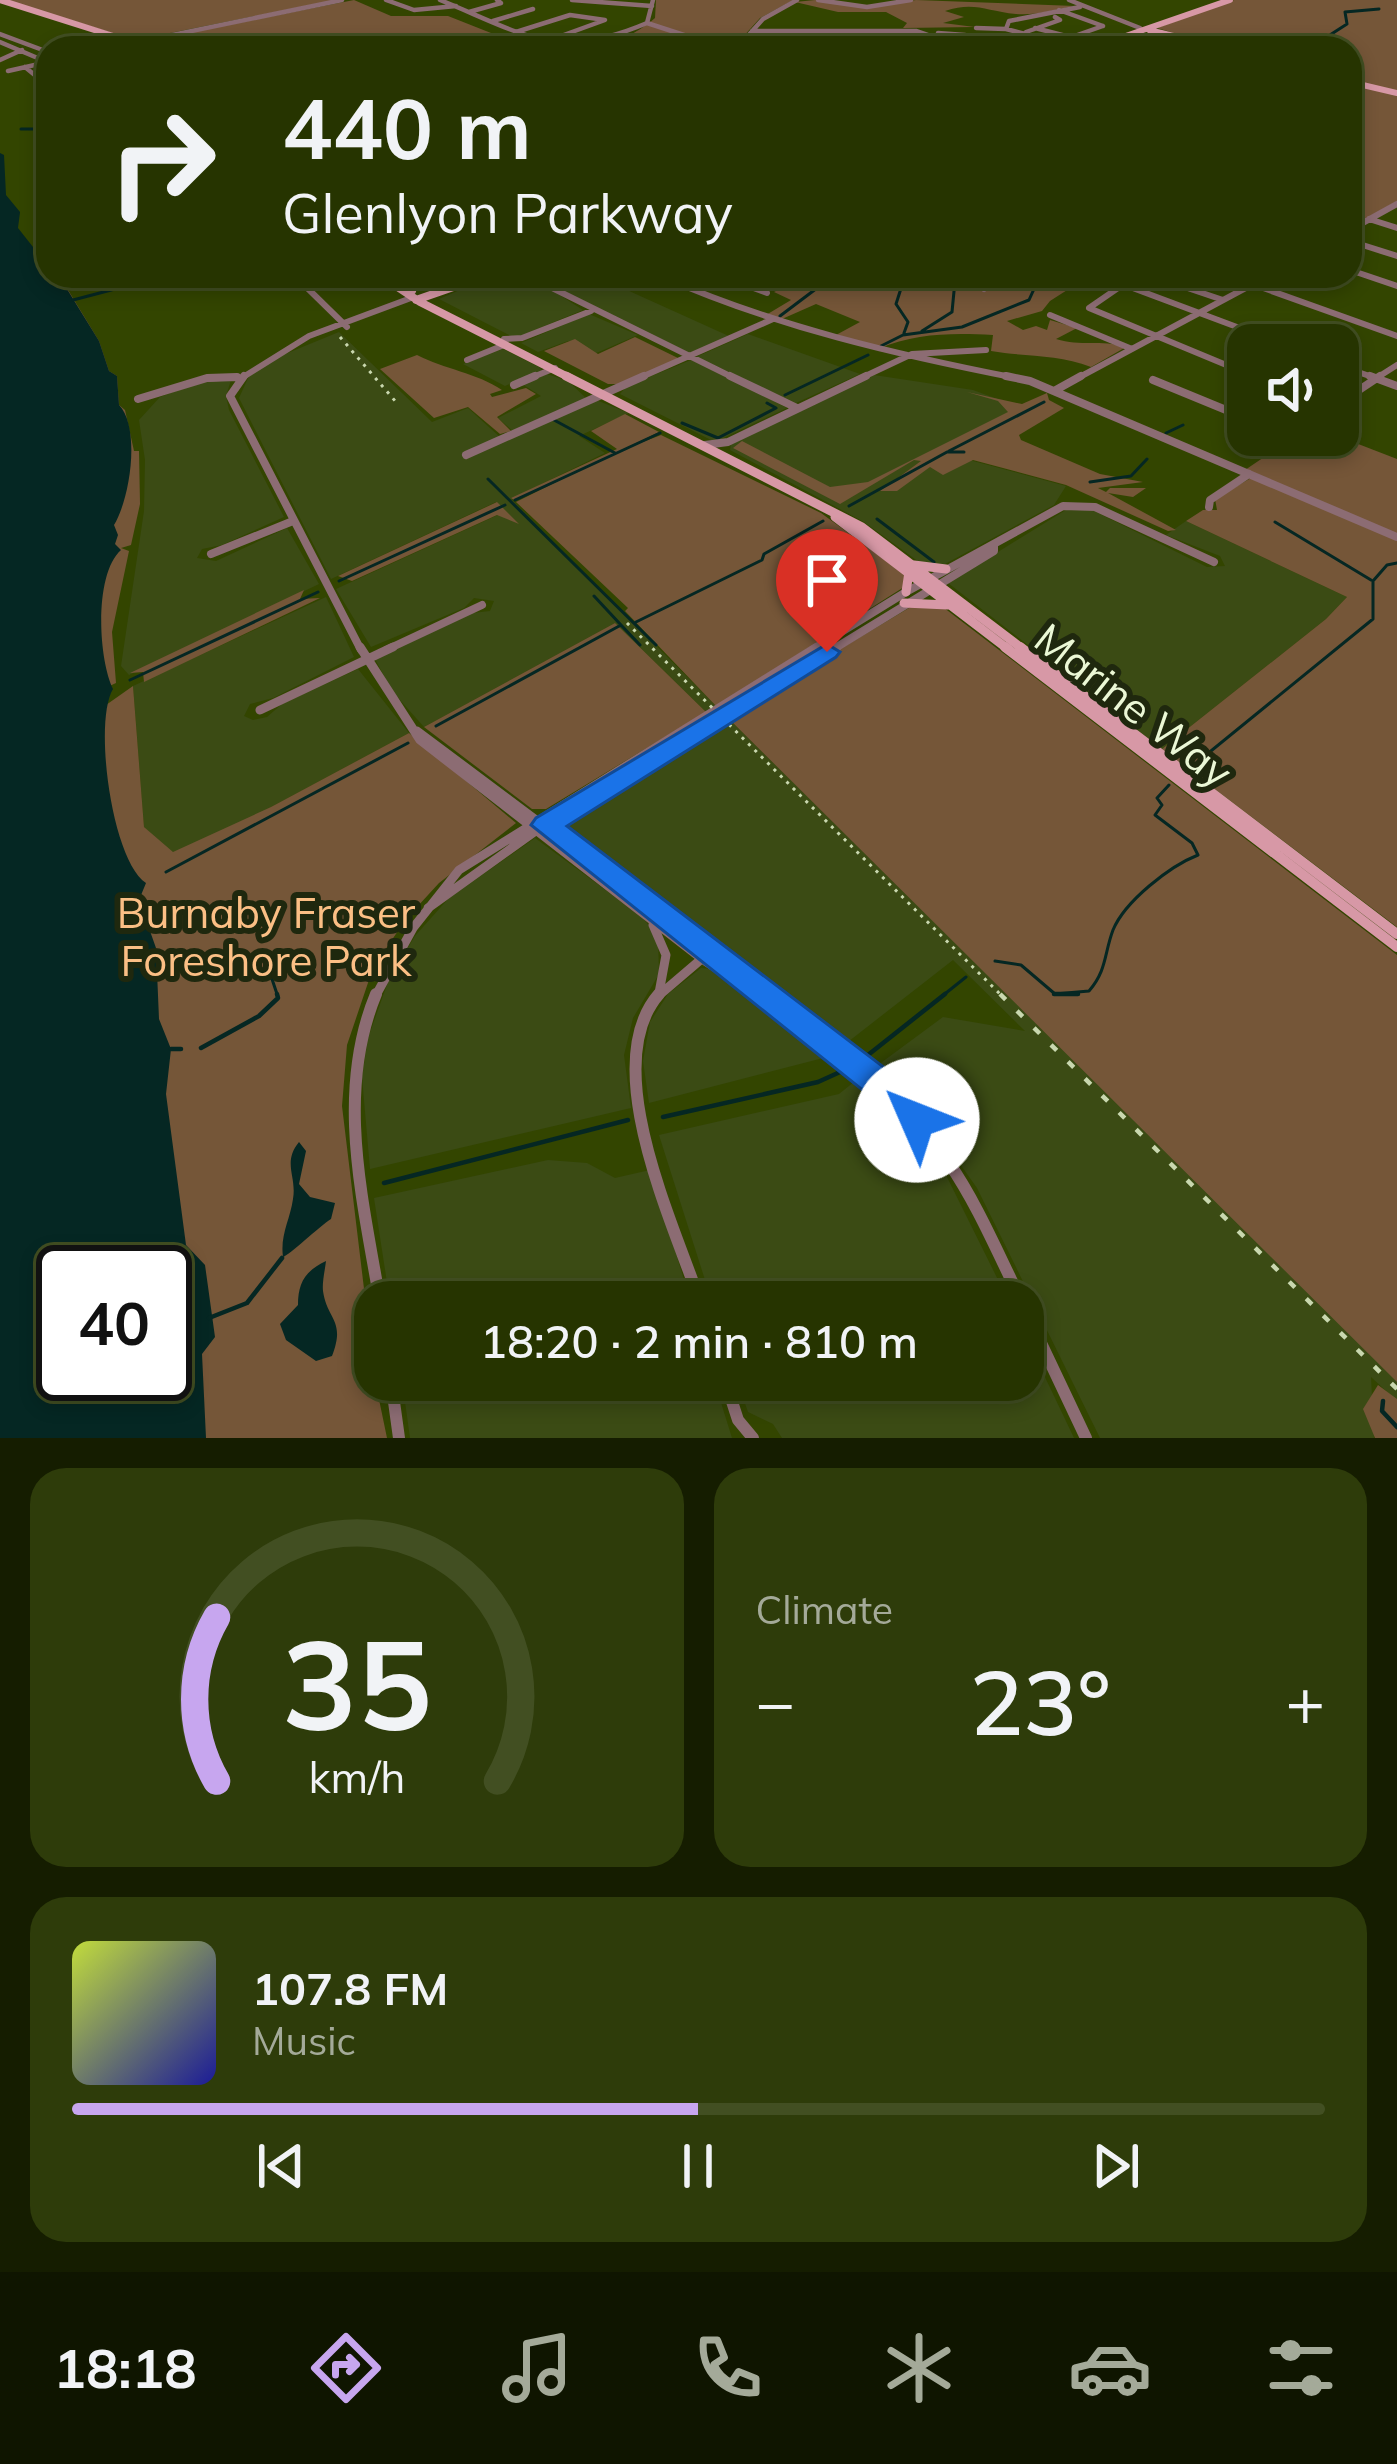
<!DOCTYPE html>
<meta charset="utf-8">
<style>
:root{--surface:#263400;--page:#2e3c0a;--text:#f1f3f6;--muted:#a4aa99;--line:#424f22;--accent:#c7a6ef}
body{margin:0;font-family:Mulish,sans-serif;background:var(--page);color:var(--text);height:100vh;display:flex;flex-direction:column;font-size:45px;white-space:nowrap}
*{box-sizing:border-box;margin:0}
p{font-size:39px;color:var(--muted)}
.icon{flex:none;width:66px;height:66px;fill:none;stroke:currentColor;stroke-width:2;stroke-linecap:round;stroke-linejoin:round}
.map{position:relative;height:1438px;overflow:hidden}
.side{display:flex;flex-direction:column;gap:30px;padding:30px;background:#151d00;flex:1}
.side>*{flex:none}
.hud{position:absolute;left:36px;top:36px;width:1326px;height:252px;border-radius:36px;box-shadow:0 6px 18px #0003,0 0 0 3px var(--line);background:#263400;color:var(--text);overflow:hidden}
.fabs{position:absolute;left:1227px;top:324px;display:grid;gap:24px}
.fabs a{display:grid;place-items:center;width:132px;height:132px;border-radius:24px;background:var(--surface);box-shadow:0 6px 18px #0003,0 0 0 3px var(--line);font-size:60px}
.speed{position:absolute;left:36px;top:1245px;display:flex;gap:24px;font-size:60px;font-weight:700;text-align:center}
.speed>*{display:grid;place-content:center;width:156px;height:156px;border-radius:50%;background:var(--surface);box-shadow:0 6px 18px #0003,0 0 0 3px var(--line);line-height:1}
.speed .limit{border:6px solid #111;border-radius:18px;background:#fff;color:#111}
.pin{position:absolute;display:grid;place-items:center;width:102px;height:102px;color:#fff;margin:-123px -51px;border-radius:50% 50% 50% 0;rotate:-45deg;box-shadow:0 0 12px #0007}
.pin .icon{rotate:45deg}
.me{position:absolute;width:132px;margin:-66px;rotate:314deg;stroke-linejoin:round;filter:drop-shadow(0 0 9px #0008)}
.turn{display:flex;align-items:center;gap:42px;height:252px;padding:0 48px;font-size:54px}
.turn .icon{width:156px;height:156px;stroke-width:2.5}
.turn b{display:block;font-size:84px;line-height:102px}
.big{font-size:90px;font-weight:600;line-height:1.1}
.side .widget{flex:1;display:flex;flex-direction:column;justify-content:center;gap:18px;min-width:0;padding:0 42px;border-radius:36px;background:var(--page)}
.side .dial{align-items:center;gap:0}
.dial svg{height:312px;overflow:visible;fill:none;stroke:var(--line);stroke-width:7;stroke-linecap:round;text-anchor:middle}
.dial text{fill:var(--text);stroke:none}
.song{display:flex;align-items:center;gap:36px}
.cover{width:144px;height:144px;border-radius:18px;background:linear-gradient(135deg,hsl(70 70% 55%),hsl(240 70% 35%))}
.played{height:12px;border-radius:6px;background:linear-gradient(90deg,var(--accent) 50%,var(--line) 50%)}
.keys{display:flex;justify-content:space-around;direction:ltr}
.heat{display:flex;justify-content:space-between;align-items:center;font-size:66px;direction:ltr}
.side .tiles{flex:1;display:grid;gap:30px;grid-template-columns:1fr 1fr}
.widget:last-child{grid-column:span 2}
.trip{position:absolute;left:354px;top:1281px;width:690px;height:120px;border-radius:36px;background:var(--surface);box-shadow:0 6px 18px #0003,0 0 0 3px var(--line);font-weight:600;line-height:120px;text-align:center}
.tabs{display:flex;height:192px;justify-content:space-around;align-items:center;background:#0f1500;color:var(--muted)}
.tabs .icon{width:84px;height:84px}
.tabs .selected{color:var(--accent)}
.tabs b{font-size:54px;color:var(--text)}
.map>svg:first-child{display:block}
.built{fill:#3b4b14}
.green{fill:#755638}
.water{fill:#052723;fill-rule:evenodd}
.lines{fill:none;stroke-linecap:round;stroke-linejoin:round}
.stream-far1{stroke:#052723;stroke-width:3}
.stream{stroke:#052723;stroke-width:4.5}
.minor-far4{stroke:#8c6c73;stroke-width:4.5}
.minor-far3{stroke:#8c6c73;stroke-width:6}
.minor-far2{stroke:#8c6c73;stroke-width:8}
.minor-far1{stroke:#8c6c73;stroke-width:9}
.minor{stroke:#8c6c73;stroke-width:12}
.major-far3{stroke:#d798a6;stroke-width:6}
.major-far2{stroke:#d798a6;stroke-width:8}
.major-far1{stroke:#d798a6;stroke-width:9}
.major{stroke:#d798a6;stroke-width:10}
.rail-far1{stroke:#c9d7af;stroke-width:3;stroke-dasharray:3 6;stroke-linecap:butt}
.rail{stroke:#c9d7af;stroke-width:4.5;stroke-dasharray:8 16;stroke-linecap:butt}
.route{fill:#1a73e8;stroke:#114b97;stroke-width:3}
.labels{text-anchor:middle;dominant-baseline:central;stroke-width:12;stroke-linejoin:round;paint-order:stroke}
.street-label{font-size:42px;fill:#ebf8d6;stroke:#1f280e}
.park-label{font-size:42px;fill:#fbbf85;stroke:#1f280e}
</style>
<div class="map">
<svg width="1397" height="1438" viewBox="0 0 1397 1438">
<rect width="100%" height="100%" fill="#334500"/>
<path class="built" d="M492,276H530L583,310L515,338L439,299Z
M547,276H596L731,337L686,354L541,281Z
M589,314L638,335L594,354L568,341L538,352L521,343Z
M339,332L432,422L468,408L501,438L596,400L629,413L579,436L605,453L511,499L716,706L706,712L615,623L424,727L392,691L375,659L472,613L490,611L494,601L474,598L464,608L371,647L336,589L500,514L515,521L496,502L331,579L239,398L249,376L278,357Z
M748,334L860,374L796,403L696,357Z
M503,349L539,367L542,370L505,386L463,364Z
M691,360L699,363L787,408L715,442L620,394L627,386Z
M547,374L568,381L587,399L514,432L498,418L541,396L522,384Z
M874,375L973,390L1025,409L951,450L973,461L1066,486L1054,505L945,564L919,562L864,522L730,450L731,444Z
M231,380L226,396L229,410L284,517L222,545L202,549L197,558L216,561L287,528L319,584L129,675L121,666L144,511L145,460L139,420L160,397L201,382Z
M1069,508L1094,511L1207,567L1225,566L1220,556L1166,535L1186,521L1347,597L1326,619L1162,749L948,583Z
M326,597L354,657L273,698L250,704L244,716L253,720L267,717L282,704L358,669L409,733L180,856L165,848L144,827L133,686Z
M727,717L1397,1380V1401L1371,1377L1374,1438H1100L977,1188L926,1116L874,1068L943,1017L1025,1031L953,960L844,1045L556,825Z
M535,838L641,916L658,936L659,974L633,1018L624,1055L631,1108L370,1169L362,1077L368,1038L389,979L415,936L448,899Z
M701,968L711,969L831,1056L649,1103L643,1061L650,1022L668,994Z
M859,1078L909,1124L944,1171L1009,1302H712L659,1135L839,1094Z
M548,1160L587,1163L615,1178L650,1170L691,1302H390L374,1198Z
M1023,1331L1074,1438H782L773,1424L748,1412L737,1380H1023Z
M402,1380H714L732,1438H410Z"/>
<path class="green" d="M6,0H335L135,40Z
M354,0L391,16H448L529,48H158L142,42Z
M656,0H793L760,18L733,48L662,28L693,42L679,45L682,48H548C591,38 614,53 655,18Z
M815,0L864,8L916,0L1075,6C1057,9 1034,16 1016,14C986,11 974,1 945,11L964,17L943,23L975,27L903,28L907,23L886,12H838L795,2Z
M1234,0H1397V92L1350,80V48H1226L1157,28Z
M1350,83L1397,95V201L1350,228Z
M55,276L62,280L99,341L109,371L117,376L119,405L125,410L134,451H139L140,504L131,545L121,548L129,551L112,632L116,683L90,695Z
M804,276H990L977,287C997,299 1013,281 1038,276C1054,273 1074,276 1089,276L1050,301L1042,311L1007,321L1023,330L1036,326L1047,330L1050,320L1077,328L1056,339C1081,347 1100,339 1126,347L1091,367C1058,354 1025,357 991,351L993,335C951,333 917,333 878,349L836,335L860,322L816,304L782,319L766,315L791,300L774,292Z
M635,337L680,359L618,384H608L544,351L575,339L598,354Z
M417,355C444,369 477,373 502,390L490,394L492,397L526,388L536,394L497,417L511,431L500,434L468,407L434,418L380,369Z
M967,392L1022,404L1047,393L1049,400L1064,408L1019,435L1021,440L1100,474L1143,482L1098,488L1106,492L1110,488H1146L1133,497L1108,493L1176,530L1168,531L1066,485L973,460L943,475L930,467L897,491H880L921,461L914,460L840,504L733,448L742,441L830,487L868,482L1008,412L998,401Z
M625,414L659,432L622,450L661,435L821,513L904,574V587L716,706L625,611L628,608L516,502L596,462L514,500L511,498L617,449L591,431Z
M1290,435H1335L1397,459V534L1245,470L1288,441Z
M1251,478L1397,540V927L1162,749L1326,619L1347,597L1186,521L1203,510H1217L1215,499Z
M497,502L519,524L497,515L352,581L338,576Z
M304,590L300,599L320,598L144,682L143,672L130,673Z
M939,604L1397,955V1382L727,717L914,605Z
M615,623L706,712L546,809H532L424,727Z
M133,686L144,827L173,852L271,807L409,733L516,823L439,883L406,919L373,968L347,1045L342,1106L375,1380L387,1438H168L212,1323L210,1315L189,1324L119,879L81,721L111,691L106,705Z
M1378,1385L1397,1399V1438H1375L1363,1409Z"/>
<path class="water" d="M0,153L4,155L6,195L20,212L18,228L48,266V276L62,281L99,341L109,371L117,376L119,405C141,428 130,499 114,525L118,535L115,544L121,550C94,574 98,658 113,689C93,722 112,861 146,883L139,900L156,948L159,1019L171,1049L166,1094L186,1245L205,1265L215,1337L202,1354L206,1438H0ZM63,1272H165V1374H63Z
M299,1142L306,1151L299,1184L310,1197L335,1203L331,1219C320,1226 288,1256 283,1257C280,1235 290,1220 293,1199C297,1176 282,1163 299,1142Z
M326,1261C325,1270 322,1282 323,1291C327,1320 346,1320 332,1356L316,1361L286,1340L280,1324L298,1305C298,1283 305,1271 326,1261Z"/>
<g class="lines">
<path class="stream-far1" d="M1319,42L1347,24L1345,12L1379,9
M21,129H48
M35,245L44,243
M73,300L115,289
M780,316L833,276
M922,331L952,312L955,281L970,276
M904,333L908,322L896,304L905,276
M881,346L903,335L962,327L1029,300L1034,289L1061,276
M785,395L868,355
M554,420L615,453
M682,423L718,438L776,408L767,403
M1166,433L1183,425
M949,451L1044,402
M1277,453L1286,450L1299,456
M488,479L656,645
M1090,482L1131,476L1147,459
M515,500L660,433
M849,506L947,452H964
M877,519L934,562
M1275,522L1371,580
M339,581L505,505
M594,596L621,625
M636,622L762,560L764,554L823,521
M130,680L318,592
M436,726L621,625L640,645
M1195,764L1373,619V581L1387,565L1397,563
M166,872L408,743
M995,961L1021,965L1055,994L1089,991C1107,970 1104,954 1113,930C1125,901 1170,866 1198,855L1192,843L1155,815L1162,805L1157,798L1169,785
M272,979L278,997
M941,997L966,977"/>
<path class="stream" d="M1054,994H1078
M201,1048L259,1016L278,998L277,994
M171,1049H181
M868,1055L945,994
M663,1117L818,1082L840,1072
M384,1183L628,1120
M209,1318L247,1303L282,1258
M1383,1401L1382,1411L1397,1427"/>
<path class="minor-far4" d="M386,0L414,10L456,6
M440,0C524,34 556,62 647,23L653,0
M572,0L652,6
M818,0L867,7L911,0
M1069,0L1140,28
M1059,10L1103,26
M469,12L501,3L497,0
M493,21L533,9
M647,23L724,48
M976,28L1006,29L1078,48
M1035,28L1070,37
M1006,29L1009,21L1080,7
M752,31H916L965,48
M516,32L570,15L605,20L550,40
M1026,32L1060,20L1055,17
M938,33L965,35L988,48
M0,34L48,52
M1021,35L1012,38L1023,48
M1063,40L1103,26
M0,42L47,62
M697,42L681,46L699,43
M1107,45L1119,42L1142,48
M1022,47L1041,46
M109,48L342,0
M737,48L763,19L797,0
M0,60L22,50
M25,67L48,86
M8,71L48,62"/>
<path class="minor-far3" d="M1369,219L1397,228
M1350,230L1397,204
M1350,241L1397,256
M1350,270L1397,286
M295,276L347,327
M539,276L538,281L736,379
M661,276C776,327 898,355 1021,379
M1152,276L1223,300
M729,279L767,293
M1252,284L1397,336
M681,285L737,276
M984,289L993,276
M1050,315L1132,349
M504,339L522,338L591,311
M467,360L504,345
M1338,365L1378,379
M1248,374L1089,308L1118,288L1130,287L1285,345
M203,379L237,377
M240,379L309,336L411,298
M528,379L555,368
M637,379L773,319
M859,379L912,354L986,350
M1076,379L1268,276
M1375,379L1397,365"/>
<path class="minor-far2" d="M244,376L230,396L361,650
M730,376L797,408
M1006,376L1030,381L1397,537
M1370,376L1397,386
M1153,380L1248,419
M514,385L535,376
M1054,391L1081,376
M138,399L207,378L237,377
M1338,404L1380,376
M705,445L728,442L866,376
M466,455L644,376
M1209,507L1210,500L1249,474
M211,554L293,521
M386,650L482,605
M812,650L906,592L1063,506L1095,507L1214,562
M832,650L994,551V546"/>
<path class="minor-far1" d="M360,647L420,740L702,959L760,997
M260,710L393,647
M417,731L719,957L765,997
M428,908L534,832L837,647
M653,925L666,955L659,993
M375,997L413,928L459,870L817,647
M657,997L705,956"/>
<path class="minor" d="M376,994C335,1093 363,1200 380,1302
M659,994C597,1065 674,1224 700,1302
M756,994C827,1040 900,1092 949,1163C978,1205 999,1256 1022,1302
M761,994L772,1003
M1023,1305L1086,1438
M391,1380L399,1438
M725,1380L738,1420L753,1438"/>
<path class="major-far3" d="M0,0L151,48
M1149,30L1223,48
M1091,48L1230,0
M1350,82L1397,93"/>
<path class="major-far2" d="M381,276L420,302L572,379
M393,276L412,291
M416,300L485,276"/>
<path class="major-far1" d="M566,376L862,527L1024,650
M835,517L1009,650
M914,565L946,569
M906,592L909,572
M904,603L948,605"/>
<path class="major" d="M1005,647L1397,947
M1020,647L1397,934"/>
<path class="rail-far1" d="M340,337L396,402
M627,623L1003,997"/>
<path class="rail" d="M1000,994L1397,1389"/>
</g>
<path class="route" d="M827,644L840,652L836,657L567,826L894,1075L935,1120L929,1131C903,1140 887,1113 869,1095L531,825L536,818Z"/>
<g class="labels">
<g class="street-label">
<text transform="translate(1134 705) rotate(38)">Marine Way</text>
</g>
<g class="park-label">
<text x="266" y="912">Burnaby Fraser<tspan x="266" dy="48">Foreshore Park</tspan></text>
</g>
</g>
</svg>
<div class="fabs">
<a><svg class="icon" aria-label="sound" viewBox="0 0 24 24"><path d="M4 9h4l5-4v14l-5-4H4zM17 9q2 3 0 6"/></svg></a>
</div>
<div class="speed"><div class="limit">40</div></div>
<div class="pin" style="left:827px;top:652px;background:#d93025"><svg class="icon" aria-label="arrive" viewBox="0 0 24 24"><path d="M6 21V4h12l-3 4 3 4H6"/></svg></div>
<svg class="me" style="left:917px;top:1120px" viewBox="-20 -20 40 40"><circle r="19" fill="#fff"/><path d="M0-13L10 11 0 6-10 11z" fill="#1a73e8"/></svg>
<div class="trip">18:20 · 2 min · 810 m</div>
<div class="hud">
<div class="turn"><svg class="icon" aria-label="right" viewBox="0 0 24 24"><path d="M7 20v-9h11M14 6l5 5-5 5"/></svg><div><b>440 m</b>Glenlyon Parkway</div></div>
</div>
</div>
<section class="side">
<div class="tiles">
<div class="widget dial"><svg viewBox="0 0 100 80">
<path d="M14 69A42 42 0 1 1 86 69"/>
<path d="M14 69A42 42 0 0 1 14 27" stroke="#c7a6ef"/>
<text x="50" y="56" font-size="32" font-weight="700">35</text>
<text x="50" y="72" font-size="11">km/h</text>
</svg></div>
<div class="widget"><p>Climate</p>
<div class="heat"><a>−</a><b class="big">23°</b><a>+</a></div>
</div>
<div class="widget">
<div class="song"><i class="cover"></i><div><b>107.8 FM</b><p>Music</p></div></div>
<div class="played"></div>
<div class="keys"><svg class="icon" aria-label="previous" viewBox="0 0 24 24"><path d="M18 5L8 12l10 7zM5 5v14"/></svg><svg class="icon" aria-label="pause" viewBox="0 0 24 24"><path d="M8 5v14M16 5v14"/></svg><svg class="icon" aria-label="next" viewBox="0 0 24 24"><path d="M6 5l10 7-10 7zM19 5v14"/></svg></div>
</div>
</div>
</section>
<nav class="tabs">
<b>18:18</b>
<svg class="icon selected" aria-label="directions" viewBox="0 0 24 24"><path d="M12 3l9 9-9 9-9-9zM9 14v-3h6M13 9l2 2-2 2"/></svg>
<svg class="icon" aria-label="music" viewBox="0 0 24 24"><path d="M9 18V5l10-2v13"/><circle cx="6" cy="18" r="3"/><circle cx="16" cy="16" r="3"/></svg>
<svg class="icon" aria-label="phone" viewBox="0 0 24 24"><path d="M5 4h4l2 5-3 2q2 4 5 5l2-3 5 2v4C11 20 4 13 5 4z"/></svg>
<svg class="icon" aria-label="climate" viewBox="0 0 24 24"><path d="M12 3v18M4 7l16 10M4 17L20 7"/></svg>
<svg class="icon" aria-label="car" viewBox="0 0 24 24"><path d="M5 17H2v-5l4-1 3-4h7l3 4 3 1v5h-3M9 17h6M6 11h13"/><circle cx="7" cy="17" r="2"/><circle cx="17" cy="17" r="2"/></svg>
<svg class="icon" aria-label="filters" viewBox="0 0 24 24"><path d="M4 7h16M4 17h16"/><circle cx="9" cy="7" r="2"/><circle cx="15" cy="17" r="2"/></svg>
</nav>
